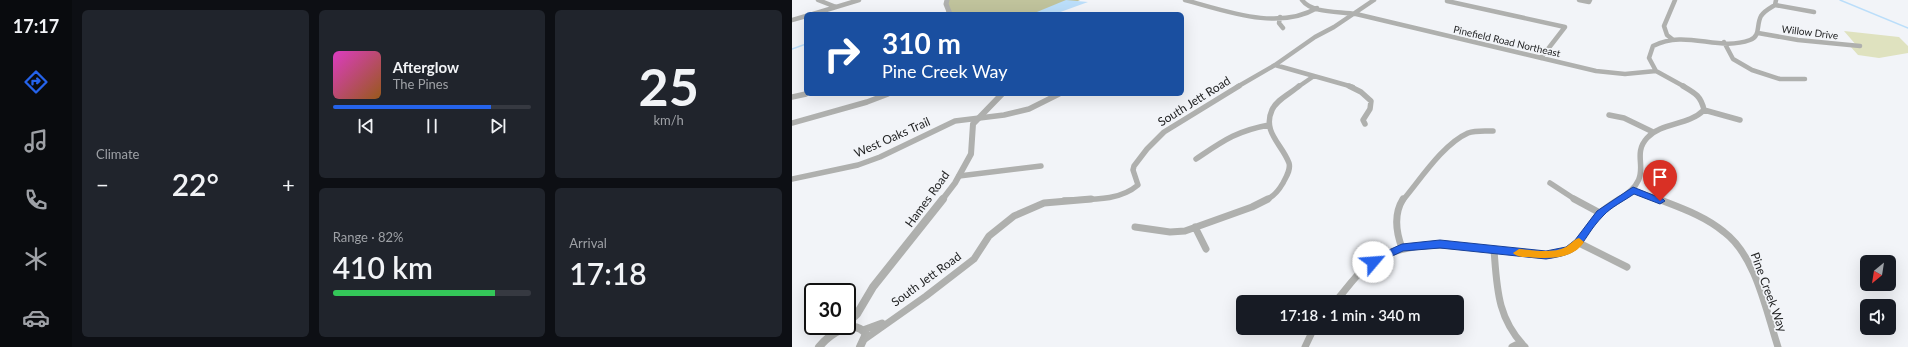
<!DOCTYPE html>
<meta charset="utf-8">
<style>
:root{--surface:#171b24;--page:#20242c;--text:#f1f3f6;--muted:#9ea1a6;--line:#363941;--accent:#2563eb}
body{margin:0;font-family:Lato,sans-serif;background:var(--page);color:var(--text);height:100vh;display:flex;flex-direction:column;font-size:15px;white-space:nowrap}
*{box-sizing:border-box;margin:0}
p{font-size:13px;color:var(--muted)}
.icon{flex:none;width:22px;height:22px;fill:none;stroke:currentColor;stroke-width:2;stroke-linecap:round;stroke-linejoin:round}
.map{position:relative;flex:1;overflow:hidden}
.side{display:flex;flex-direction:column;gap:10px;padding:10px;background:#0d0f14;width:720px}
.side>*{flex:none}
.banner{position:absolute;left:12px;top:12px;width:380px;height:84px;border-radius:6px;box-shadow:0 4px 16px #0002;background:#1a4fa0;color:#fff;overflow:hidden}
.needle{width:26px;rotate:210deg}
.tools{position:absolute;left:1068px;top:255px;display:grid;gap:8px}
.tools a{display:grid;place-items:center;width:36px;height:36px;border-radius:6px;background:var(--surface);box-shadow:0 4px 16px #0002;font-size:20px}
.speed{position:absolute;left:12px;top:283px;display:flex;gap:8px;font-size:20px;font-weight:700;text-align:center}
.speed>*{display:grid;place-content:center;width:52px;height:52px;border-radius:50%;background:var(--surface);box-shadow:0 4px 16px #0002;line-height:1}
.speed .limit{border:2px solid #111;border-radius:6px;background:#fff;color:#111}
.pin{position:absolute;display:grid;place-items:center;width:34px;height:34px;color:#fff;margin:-41px -17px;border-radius:50% 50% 50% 0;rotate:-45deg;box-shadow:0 0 4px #0007}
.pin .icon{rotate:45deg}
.me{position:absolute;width:44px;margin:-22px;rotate:63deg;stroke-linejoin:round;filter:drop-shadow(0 0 3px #0008)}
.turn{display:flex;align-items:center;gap:14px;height:84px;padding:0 12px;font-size:18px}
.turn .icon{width:52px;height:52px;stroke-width:2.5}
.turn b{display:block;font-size:28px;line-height:34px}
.big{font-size:30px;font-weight:600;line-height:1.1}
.side .widget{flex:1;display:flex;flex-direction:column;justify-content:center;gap:6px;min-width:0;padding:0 14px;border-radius:6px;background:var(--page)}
.side .dial{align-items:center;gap:0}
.dial b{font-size:52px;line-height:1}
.song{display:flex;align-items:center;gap:12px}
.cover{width:48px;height:48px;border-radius:6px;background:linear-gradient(135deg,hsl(310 70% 55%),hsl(30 70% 35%))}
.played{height:4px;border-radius:2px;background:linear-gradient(90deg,var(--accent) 80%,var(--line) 80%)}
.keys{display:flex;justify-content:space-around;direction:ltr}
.heat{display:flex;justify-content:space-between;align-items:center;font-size:22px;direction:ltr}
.charge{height:6px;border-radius:3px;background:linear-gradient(90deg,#34c759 82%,var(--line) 0)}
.side .tiles{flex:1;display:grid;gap:10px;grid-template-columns:repeat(3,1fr)}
.widget:first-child{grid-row:span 2}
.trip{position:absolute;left:444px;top:295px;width:228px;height:40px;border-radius:6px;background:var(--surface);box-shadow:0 4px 16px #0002;font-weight:600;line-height:40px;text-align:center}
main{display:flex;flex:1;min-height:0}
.dock{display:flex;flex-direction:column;width:72px;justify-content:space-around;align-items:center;background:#090b0e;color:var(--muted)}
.dock .icon{width:28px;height:28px}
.dock .on{color:var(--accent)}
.dock b{font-size:18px;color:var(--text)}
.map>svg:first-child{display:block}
.green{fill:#dfe2bf}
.forest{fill:#c0c39c}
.water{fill:#bbdefa}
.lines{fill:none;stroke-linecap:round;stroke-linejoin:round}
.stream{stroke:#bbdefa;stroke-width:1.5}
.minor-far2{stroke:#afb0ae;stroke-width:4.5}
.minor-far1{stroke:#afb0ae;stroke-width:5.5}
.minor{stroke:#afb0ae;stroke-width:7}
.tertiary-far2{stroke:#afb0ae;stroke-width:5}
.tertiary-far1{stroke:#afb0ae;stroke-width:6}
.tertiary{stroke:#afb0ae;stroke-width:8}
.route{fill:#2563eb;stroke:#184099}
.slow{fill:#f59e0b}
.labels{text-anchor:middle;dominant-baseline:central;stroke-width:3.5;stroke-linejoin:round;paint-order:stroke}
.far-street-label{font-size:10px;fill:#242526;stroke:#f2f4f8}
.street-label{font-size:12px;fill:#242526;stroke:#f2f4f8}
</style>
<main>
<nav class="dock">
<b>17:17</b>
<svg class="icon on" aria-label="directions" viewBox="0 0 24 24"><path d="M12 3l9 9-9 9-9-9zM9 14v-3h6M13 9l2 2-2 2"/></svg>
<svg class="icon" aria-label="music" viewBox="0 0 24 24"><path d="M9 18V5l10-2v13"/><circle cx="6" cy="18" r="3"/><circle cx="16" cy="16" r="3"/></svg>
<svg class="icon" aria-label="phone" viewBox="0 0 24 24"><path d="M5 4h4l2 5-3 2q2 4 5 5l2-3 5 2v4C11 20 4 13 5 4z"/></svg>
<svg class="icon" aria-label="climate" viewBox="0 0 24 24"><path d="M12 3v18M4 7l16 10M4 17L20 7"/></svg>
<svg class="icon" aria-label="car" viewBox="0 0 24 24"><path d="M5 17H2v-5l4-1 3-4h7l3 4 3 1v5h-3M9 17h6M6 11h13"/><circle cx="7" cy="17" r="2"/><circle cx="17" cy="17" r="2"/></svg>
</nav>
<section class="side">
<div class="tiles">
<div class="widget"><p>Climate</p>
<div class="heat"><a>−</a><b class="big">22°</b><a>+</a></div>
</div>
<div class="widget">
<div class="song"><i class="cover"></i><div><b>Afterglow</b><p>The Pines</p></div></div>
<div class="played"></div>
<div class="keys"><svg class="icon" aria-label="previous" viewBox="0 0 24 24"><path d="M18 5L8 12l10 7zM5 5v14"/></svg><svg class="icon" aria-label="pause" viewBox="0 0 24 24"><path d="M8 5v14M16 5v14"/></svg><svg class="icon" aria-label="next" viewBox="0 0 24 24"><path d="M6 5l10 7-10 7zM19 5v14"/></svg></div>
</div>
<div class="widget dial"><b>25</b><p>km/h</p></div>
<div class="widget"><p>Range · 82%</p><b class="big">410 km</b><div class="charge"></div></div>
<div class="widget"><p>Arrival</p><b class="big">17:18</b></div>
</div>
</section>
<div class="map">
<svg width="1116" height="347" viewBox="0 0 1116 347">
<rect width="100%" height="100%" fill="#f2f4f8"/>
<path class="green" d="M1052,31L1107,37L1116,46V53L1087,58L1066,55L1058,46H1065Z"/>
<path class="forest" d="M156,0H288L259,14H154Z"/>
<path class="water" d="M274,0L296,2L263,14H240Z"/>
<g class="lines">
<path class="stream" d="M1048,0L1116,28
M0,49L14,44"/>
<path class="minor-far2" d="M26,0L44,7
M393,0C434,11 486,31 525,8
M510,0C520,14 548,11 564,14L804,71L833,74L864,71
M787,0L797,2L798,0
M655,1L773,27L749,58
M983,5L1022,12
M21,14L67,0
M488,17L487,23L491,28
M0,20L14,16
M966,33L1006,40L1068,46
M880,39L875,35L872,26L883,0
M932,42L941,59L960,70L988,79H1013
M483,65L561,87
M445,87L483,65L523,37L542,27L582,0
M506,87L522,76
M893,87L864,71L857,58L861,46C894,29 926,52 958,40C969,36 964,25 969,16C972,11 978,8 983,5L984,0"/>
<path class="minor-far1" d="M557,86L569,92L579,101L578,109L571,120L573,124
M0,97L14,94
M912,110L948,120
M817,115L832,118L861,132
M0,123L75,102L96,94
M404,159C431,141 444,131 477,125
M167,176L249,166
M0,179L66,165L88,157L163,121L212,115L237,109L267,94
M758,183L784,200
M841,190L869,200
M272,200C298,199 326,202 346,185L341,170L342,166L355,149L372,132L447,86
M474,200C481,197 487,190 491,183C494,177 499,170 497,163C490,144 470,132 480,110C484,100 499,93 507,86
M611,200C628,180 651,144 676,133C684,130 693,131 701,131
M826,200C867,175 836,159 855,138C870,122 896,126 912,110C909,96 903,93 891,86"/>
<path class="minor" d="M782,199L808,213
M866,199C889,208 913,216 932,232C964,256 974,311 986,347
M343,227L378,232L393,231L460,207L476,199
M403,227L414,249
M787,243L835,267
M610,248C604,232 601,215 611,199
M702,250C705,288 705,318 733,347
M543,302C553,291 562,277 573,268C613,235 666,246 714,251C731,253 751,258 768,253C788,248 794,229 806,215C812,209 820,204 828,199
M71,330L90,323
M73,339L134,296L182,259L197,236L222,216L252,203L299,199
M513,347L522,328
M720,347L728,343"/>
<path class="tertiary-far2" d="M155,0L154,4L158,14"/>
<path class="tertiary-far1" d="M150,200L163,183L179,154L181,124L210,94"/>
<path class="tertiary" d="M55,323L65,314L81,287L151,199
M27,347C37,335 61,317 74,334L68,347"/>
</g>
<path class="route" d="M841,187L871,199L873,201L868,204L842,194C832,201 819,207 811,216C786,242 796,253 754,259L648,248L611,251L581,265L575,262L577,259L610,244L648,240L754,251L774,247L783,240L805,211Z"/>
<path class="slow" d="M787,238L792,242C781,260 754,259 736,257C730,257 725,257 721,253L727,249C741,250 760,254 774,247C779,244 781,240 787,238Z"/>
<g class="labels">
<g class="far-street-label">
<text transform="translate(1018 32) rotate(7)">Willow Drive</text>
<text transform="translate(715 41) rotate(13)">Pinefield Road Northeast</text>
</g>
<g class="street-label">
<text transform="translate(402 101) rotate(-32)">South Jett Road</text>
<text transform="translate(100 137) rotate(-24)">West Oaks Trail</text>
<text transform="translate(135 199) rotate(-54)">Hames Road</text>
<text transform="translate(134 279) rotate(-36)">South Jett Road</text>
<text transform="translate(977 292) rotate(70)">Pine Creek Way</text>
</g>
</g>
</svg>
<div class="tools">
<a><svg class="needle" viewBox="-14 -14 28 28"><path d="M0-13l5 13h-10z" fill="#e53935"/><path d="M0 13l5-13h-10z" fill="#9ea1a6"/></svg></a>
<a><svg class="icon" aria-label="sound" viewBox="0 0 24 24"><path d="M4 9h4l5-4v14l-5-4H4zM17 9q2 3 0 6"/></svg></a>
</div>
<div class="speed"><div class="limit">30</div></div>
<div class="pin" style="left:868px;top:201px;background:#d93025"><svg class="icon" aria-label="arrive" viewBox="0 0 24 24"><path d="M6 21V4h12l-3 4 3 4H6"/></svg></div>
<svg class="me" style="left:581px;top:262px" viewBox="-20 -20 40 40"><circle r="19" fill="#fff"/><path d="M0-13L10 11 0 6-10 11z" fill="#2563eb"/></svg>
<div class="trip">17:18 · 1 min · 340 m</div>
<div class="banner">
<div class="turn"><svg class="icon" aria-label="right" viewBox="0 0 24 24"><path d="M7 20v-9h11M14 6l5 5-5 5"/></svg><div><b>310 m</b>Pine Creek Way</div></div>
</div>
</div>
</main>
